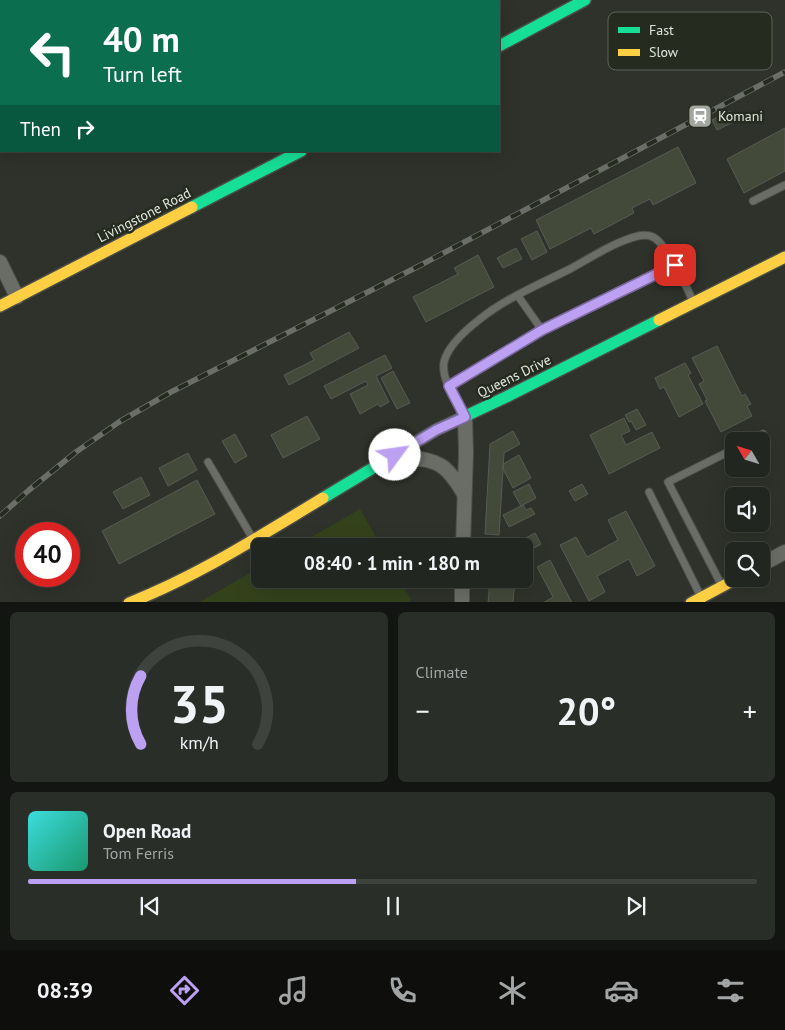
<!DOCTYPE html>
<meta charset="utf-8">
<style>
:root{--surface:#222620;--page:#2a2e29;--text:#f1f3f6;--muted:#a2a5a5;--line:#3f433e;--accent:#bca0f2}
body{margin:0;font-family:"PT Sans",sans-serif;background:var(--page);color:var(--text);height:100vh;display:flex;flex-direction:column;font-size:19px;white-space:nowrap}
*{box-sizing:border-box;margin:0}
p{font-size:16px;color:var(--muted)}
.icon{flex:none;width:28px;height:28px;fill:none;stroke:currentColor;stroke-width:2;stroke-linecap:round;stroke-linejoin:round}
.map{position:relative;height:602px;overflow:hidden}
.drawer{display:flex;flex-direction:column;gap:10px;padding:10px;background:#131512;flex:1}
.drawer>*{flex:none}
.hud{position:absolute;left:0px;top:0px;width:500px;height:152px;box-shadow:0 5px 20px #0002,0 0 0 1px var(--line);background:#0b6e4f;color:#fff;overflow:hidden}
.needle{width:32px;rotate:309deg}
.controls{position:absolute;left:725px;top:432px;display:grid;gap:10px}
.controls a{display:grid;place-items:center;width:45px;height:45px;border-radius:8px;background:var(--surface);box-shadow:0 5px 20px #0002,0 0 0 1px var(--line);font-size:25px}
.speed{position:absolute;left:15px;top:522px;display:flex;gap:10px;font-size:25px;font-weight:700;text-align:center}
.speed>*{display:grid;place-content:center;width:65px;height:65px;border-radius:50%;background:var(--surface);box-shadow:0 5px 20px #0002,0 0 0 1px var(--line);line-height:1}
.speed .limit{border:8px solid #d22;background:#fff;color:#111}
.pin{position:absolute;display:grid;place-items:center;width:42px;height:42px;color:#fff;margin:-21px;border-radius:10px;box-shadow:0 2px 8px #0006}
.me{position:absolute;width:55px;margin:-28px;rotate:59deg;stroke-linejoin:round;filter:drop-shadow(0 0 4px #0008)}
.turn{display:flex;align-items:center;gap:18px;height:105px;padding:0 20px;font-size:22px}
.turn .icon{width:65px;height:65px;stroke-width:2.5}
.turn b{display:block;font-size:35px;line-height:42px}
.then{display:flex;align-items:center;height:48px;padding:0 20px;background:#0003;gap:10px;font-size:19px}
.big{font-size:38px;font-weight:600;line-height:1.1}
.drawer .tile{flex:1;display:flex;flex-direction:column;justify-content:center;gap:8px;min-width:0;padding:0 18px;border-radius:8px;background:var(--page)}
.drawer .dial{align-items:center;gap:0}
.dial svg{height:130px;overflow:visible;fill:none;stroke:var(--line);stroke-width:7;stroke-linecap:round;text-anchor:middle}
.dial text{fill:var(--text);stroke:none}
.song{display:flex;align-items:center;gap:15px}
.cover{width:60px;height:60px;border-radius:8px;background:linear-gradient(135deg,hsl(180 70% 55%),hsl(160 70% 35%))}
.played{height:5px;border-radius:2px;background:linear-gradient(90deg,var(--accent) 45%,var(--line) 45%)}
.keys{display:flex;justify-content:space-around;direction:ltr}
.heat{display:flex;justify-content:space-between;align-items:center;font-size:28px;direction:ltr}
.drawer .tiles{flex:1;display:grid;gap:10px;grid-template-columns:1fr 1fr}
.tile:last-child{grid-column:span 2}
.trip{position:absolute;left:251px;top:538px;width:282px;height:50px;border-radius:8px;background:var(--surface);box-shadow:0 5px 20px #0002,0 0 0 1px var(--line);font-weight:600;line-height:50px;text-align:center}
.tab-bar{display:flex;height:80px;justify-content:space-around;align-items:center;background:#0e0f0d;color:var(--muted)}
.tab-bar .icon{width:35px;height:35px}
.tab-bar .current{color:var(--accent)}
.tab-bar b{font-size:22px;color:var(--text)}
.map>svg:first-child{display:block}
.green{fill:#34421c}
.building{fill:#434a3a;stroke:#585b54}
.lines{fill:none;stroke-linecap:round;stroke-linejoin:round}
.lane-casing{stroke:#4b4e48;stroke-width:9}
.street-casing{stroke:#4b4e48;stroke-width:16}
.fast-casing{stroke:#4b4e48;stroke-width:14}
.slow-casing{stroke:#4b4e48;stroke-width:14}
.lane{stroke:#6a6c66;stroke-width:7}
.street{stroke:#6a6c66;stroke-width:14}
.fast{stroke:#16e098;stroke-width:11}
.slow{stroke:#ffcf43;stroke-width:11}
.rail-casing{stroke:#6a6e67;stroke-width:5.5}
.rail{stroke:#252b1e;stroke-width:4;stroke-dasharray:11;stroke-linecap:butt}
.route-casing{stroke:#7a689d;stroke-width:12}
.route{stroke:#bca0f2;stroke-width:9}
.labels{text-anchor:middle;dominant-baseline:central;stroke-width:5;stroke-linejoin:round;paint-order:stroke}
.poi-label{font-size:14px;fill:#e1e5dd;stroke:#252b1e;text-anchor:start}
.street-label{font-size:14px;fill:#e1e5dd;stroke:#252b1e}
.key{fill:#252b1e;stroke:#5d6357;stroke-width:1}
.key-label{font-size:14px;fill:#e1e5dd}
</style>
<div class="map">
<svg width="785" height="603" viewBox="0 0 785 603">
<rect width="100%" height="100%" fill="#2e322a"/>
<path class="green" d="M360,509L381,546H296Z
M260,567V579H399L411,600L407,603L200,602Z"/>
<path class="building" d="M730,111L736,121L717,130L712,120Z
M785,128V171L744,193L727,159Z
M678,147L696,183L653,205L650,199L632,208L634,213L594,234L591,228L550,249L536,220Z
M537,231L547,252L532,260L521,239Z
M516,248L522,259L503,268L497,258Z
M478,255L494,287L426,322L413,297L458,274L454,268Z
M349,332L359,348L289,385L284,375L314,360L310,353Z
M717,346L742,396L745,394L751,404L747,406L752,416L721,432L705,401L707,400L699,384L704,381L692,358Z
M385,355L392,368L376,376L389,402L380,407L378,404L360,414L350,394L368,385L366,381L331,399L324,386Z
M685,363L691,373L688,375L703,404L679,417L664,387L660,389L655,378Z
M393,371L410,403L397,409L381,378Z
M637,409L646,425L636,430L631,421L629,422L625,415Z
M307,416L320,439L283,458L271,435Z
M624,418L630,431L621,435L626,445L652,432L660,448L609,474L590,435Z
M513,431L520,444L504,453L499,535L485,534L490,444Z
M235,434L247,456L235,463L222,441Z
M188,453L197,470L168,486L159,468Z
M519,455L531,478L513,488L503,469V464Z
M141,477L150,495L123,509L113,492Z
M197,480L215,514L119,564L102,531Z
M529,484L536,498L521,506L513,492Z
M582,484L588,494L575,501L569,491Z
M523,505L526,510L531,508L535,514L509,527L503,515Z
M626,511L655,566L637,576L629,559L597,576L605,592L589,601L560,545L576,537L587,557L618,540L608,520Z
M535,533L541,544L525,553V546H511Z
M550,560L572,603H543L553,597L537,567Z
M490,579H515L513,603H488Z"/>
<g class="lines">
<g class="lane-casing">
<path id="lane" d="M753,201L785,185
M518,296L542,330
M449,386L542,330L675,265
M464,415C456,400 441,380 444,362C448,345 467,329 480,319C506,298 540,284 570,269C592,257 614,242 638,236C643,235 649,235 653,237C667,244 686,286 693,301
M749,441L763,434
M208,462L253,539
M649,492L701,597
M722,586L668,482L734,449"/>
</g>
<g class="street-casing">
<path id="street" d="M297,0L298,1
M0,262L17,297
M395,455C434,462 442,456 464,494
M463,546L466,453L465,417
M761,565L785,552
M462,603V579"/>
</g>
<g class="fast-casing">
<path id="fast" d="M499,46L585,0
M192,207L301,151
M323,498L436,430L506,397L659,320"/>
</g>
<g class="slow-casing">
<path id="slow" d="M0,306L192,207
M659,320L785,257
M129,603C198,576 260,536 323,498
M691,603L736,579"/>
</g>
<use href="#lane" class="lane"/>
<use href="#street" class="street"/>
<use href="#fast" class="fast"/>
<use href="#slow" class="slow"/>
<g class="rail-casing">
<path id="rail" d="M0,516L29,490L76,452L119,422L171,392L419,266L785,72"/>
</g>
<use href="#rail" class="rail"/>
</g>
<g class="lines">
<g class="route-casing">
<path id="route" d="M395,455L436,430L465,417L449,386L542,330L675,265"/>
</g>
<use href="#route" class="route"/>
</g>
<defs>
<g id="station-square" transform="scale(1.25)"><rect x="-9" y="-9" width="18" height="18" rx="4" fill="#a2a69e" stroke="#252b1e"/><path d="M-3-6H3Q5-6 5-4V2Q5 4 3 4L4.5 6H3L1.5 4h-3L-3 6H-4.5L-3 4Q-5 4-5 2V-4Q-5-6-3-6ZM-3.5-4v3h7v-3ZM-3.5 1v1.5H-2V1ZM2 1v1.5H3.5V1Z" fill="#fff"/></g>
</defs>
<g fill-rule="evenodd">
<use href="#station-square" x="700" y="116"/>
</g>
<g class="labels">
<g class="poi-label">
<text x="718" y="116">Komani</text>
</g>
<g class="street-label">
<text transform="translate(144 215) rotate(-27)">Livingstone Road</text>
<text transform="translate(514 376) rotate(-26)">Queens Drive</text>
</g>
</g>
<rect x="608" y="12" width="164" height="58" rx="8" class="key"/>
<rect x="618" y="27" width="22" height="6" fill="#16e098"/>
<rect x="618" y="49" width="22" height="7" fill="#ffcf43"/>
<g class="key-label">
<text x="649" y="35">Fast</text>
<text x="649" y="57">Slow</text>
</g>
</svg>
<div class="controls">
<a><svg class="needle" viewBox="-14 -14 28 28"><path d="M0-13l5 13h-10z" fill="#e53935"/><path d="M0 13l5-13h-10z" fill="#a2a5a5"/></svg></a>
<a><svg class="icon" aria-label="sound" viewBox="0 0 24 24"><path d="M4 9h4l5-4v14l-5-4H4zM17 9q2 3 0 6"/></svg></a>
<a><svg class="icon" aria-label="search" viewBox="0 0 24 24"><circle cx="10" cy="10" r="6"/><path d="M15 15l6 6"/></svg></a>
</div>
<div class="speed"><div class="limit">40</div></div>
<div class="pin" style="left:675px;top:265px;background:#d93025"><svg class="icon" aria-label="arrive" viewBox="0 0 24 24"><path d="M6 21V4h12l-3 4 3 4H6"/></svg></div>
<svg class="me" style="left:395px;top:455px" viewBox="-20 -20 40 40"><circle r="19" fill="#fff"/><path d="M0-13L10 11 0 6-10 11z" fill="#bca0f2"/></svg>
<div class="trip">08:40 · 1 min · 180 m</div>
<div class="hud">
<div class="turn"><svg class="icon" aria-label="left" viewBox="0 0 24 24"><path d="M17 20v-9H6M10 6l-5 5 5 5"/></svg><div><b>40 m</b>Turn left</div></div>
<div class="then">Then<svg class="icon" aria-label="right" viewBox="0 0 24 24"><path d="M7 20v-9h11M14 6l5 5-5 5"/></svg></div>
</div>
</div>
<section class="drawer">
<div class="tiles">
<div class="tile dial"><svg viewBox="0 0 100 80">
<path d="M14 69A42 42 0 1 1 86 69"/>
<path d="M14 69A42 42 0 0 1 14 27" stroke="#bca0f2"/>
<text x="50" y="56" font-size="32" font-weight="700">35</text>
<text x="50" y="72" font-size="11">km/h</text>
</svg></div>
<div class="tile"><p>Climate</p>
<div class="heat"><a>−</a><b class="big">20°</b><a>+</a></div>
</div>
<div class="tile">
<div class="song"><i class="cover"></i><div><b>Open Road</b><p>Tom Ferris</p></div></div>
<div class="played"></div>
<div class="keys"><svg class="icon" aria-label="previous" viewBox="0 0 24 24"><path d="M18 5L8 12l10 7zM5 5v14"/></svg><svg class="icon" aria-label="pause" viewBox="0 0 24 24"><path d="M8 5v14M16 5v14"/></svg><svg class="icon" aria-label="next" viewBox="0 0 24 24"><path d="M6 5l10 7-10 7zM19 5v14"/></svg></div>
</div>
</div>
</section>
<nav class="tab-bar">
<b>08:39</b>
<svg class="icon current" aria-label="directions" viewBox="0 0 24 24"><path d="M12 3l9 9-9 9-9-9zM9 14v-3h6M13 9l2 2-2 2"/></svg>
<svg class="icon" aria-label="music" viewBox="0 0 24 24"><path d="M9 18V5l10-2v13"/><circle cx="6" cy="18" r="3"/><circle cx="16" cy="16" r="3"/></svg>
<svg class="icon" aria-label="phone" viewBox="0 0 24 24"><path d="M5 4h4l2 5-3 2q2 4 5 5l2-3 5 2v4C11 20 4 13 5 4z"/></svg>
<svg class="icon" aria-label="climate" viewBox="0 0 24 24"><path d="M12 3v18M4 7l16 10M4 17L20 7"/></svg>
<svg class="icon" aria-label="car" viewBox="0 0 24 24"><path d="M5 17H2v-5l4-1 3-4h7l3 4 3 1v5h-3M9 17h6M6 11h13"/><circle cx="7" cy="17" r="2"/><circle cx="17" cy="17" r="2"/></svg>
<svg class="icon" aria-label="filters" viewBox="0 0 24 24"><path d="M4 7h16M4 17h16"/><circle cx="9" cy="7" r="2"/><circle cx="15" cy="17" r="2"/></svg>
</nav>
